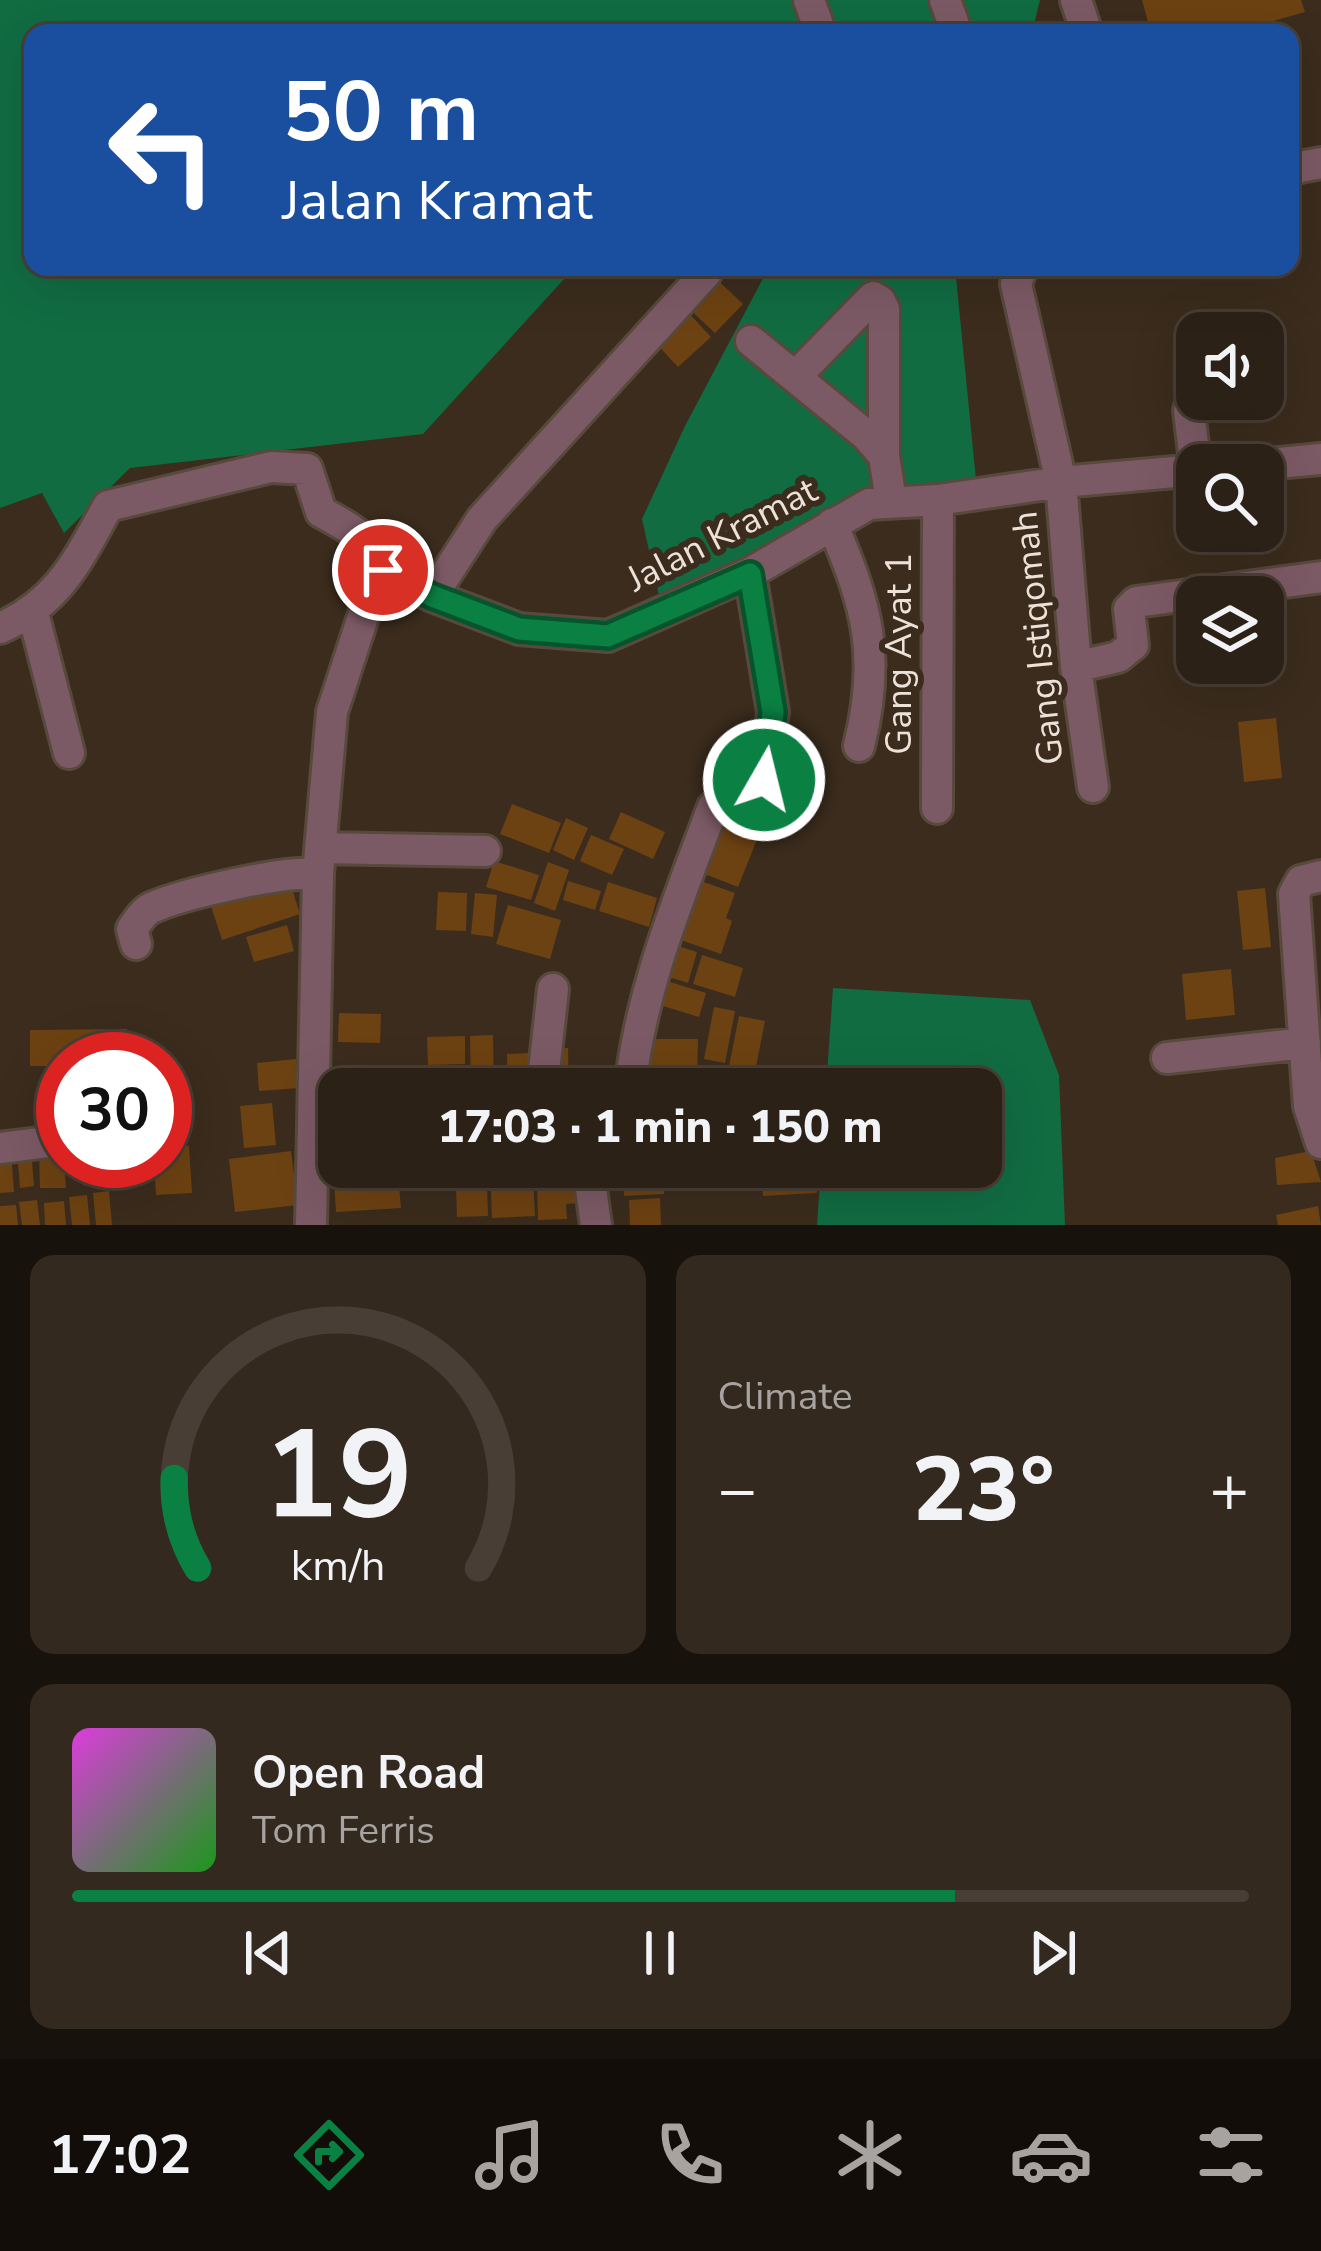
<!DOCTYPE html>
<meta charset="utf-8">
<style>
:root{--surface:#2c2116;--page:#34291f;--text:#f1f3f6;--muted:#a6a3a1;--line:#483e35;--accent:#0b8043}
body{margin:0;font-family:"Nunito Sans",sans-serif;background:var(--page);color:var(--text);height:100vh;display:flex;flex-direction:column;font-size:45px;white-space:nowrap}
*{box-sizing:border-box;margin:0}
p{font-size:39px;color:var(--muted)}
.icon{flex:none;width:66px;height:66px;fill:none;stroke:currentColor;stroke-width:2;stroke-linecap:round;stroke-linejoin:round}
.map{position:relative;height:1225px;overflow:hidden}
.drawer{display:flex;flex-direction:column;gap:30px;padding:30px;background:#18120c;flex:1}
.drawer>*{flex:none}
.guide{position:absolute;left:24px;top:24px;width:1275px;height:252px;border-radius:24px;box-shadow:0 12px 48px #0002,0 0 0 3px var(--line);background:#1a4fa0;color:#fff;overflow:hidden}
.controls{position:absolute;left:1176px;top:312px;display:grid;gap:24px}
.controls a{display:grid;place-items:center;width:108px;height:108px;border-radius:24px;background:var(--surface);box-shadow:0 12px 48px #0002,0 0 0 3px var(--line);font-size:60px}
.speed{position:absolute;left:36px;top:1032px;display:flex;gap:24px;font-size:60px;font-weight:700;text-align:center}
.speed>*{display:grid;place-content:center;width:156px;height:156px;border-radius:50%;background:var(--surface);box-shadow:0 12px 48px #0002,0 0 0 3px var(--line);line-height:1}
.speed .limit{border:18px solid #d22;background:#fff;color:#111}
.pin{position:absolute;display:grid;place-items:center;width:102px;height:102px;color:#fff;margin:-51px;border:6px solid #fff;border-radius:50%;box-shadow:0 3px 12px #0007}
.me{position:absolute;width:132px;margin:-66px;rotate:8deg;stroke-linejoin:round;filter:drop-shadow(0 0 9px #0008)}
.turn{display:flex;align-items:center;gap:42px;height:252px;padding:0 60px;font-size:54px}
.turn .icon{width:156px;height:156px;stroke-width:2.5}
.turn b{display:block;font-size:84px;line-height:102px}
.big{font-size:90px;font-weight:800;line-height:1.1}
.drawer .tile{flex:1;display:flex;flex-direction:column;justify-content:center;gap:18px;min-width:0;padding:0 42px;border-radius:24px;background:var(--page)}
.drawer .dial{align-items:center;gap:0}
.dial svg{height:312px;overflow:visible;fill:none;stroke:var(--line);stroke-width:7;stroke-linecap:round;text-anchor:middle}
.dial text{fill:var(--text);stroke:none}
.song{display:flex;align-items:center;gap:36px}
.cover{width:144px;height:144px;border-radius:18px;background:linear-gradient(135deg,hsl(300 70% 55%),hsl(120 70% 35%))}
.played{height:12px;border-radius:6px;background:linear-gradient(90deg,var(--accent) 75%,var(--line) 75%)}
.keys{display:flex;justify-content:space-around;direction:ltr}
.heat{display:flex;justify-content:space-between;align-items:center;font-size:66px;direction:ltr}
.drawer .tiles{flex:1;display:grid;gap:30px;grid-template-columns:1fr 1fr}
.tile:last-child{grid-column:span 2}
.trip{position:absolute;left:318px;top:1068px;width:684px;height:120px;border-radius:24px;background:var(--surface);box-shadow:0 12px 48px #0002,0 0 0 3px var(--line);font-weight:800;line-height:120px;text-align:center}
.tabs{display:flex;height:192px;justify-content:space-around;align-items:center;background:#120d09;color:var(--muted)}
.tabs .icon{width:84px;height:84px}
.tabs .current{color:var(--accent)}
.tabs b{font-size:54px;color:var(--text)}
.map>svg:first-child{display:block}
.forest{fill:#116c42}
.building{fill:#6d4212}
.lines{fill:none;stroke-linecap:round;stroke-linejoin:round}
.minor-casing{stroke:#57493b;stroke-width:36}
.minor{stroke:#7c5a65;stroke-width:30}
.route-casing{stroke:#07532c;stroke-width:30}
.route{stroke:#0b8043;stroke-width:21}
.labels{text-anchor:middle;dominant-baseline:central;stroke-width:12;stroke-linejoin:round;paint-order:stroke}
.street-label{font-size:36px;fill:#ece2d9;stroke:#3b2c1d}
</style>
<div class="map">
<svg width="1321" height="1225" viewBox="0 0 1321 1225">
<rect width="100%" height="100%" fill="#3b2c1d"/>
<path class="forest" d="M0,0H1040L1032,33H33V267H575L423,434L130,468L64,533L42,493L0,508Z
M769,267H955L978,500L858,514L664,618L642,519L685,426Z
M833,988L1030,1000L1059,1075L1065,1225H817L821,1167H981V1089H826Z"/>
<path class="building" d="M1142,0H1301L1305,12L1232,33H1151Z
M712,275L743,304L715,333L684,304Z
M685,309L711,337L678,367L652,339Z
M1276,718L1282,778L1244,782L1238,722Z
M730,788L773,799L738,887L697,871Z
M512,804L561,823L549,853L500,834Z
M621,812L665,832L653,859L609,839Z
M566,818L588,828L574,860L553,850Z
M591,835L624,849L612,875L580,861Z
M494,861L539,875L531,900L486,887Z
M548,862L569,870L555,911L534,903Z
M288,877L300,914L222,940L210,903Z
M695,879L735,893L726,918L732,921L721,954L675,938Z
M568,881L601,891L595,910L563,900Z
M608,882L657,898L649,927L599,911Z
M1265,888L1271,947L1243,950L1237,891Z
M438,892L467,893L466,931L436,930Z
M475,893L497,895L493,937L471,934Z
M508,905L561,920L550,959L496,944Z
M287,925L294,951L254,962L246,937Z
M668,943L697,952L688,983L659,974Z
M702,955L743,968L735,997L693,984Z
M1231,969L1235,1015L1186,1020L1182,974Z
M657,978L706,993L699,1017L650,1002Z
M714,1007L735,1011L725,1063L704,1059Z
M339,1013L381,1014L380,1043L338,1042Z
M739,1016L765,1021L755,1072L729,1066Z
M127,1029V1059H63V1066H30V1030Z
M493,1035L494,1089H471L470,1036Z
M465,1036V1064L428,1065L427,1037Z
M642,1039H698L697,1081L642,1080Z
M568,1048L569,1089H549L548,1049Z
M530,1053L531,1089H508L507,1054Z
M296,1059L299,1088L259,1091L257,1063Z
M466,1067V1089H429L428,1068Z
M173,1071L176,1104L165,1105V1072Z
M359,1075H416V1089H359Z
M272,1103L276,1145L244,1148L240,1106Z
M189,1146L192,1193L156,1195L154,1161H165V1147Z
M31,1149L34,1186L20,1188L17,1150Z
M63,1150L66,1188H40L39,1151Z
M291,1151L298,1205L235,1212L229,1159Z
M1311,1151L1321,1182L1277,1185L1275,1158Z
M11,1152L14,1192L0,1193V1153Z
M80,1161H103L106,1183L84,1186Z
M403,1167H453V1181L403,1183Z
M490,1167H533V1176L527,1177L533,1178L535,1216L492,1218Z
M622,1167H663L664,1194L624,1196Z
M694,1167H739V1181L694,1184Z
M761,1167H816L817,1193L763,1196Z
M398,1175L401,1208L336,1212L334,1179Z
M579,1177L580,1203L566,1204L567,1219L538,1220L537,1178Z
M487,1185L488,1216L457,1217L456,1186Z
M109,1191L112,1225H96L93,1193Z
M87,1195L90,1225H72L69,1197Z
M660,1198L661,1225H630L629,1200Z
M37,1200L40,1225H22L19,1202Z
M64,1201L66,1225H45L44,1203Z
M16,1205L18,1225H0V1206Z
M1318,1206L1321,1225H1278L1276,1215Z"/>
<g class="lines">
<g class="minor-casing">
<path id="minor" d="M809,0L821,33
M945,0L957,33
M1076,0L1087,33
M1290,169L1321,163
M1022,267L1016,284L1061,482L1076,667L1093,787
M751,341L867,436L884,456L891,501
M795,377L873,297L880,301L884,309V456
M1189,410L1196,471
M1257,465L1321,459
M832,524C868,606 881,658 859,746
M750,573L773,712L764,780
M432,596L482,519L706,273
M33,613L69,753
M0,628C59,602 78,560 108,506L271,467L307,469L321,512C346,526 376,540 383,570
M1076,667L1118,657L1133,645L1129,609L1136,602L1321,577
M937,808L938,500
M321,848L485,851
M1321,876L1301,881L1294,894L1309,1106L1321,1143
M136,944L132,929C138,921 143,912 151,908C182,894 285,870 318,874
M1167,1058L1305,1043
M542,1089L553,989
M630,1089C641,988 678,901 713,807
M0,1148L63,1140
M588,1167L596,1225
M311,1225L318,874L332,712L375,580L383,570L432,596L519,629L608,636L750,573L869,504L938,500L1061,482L1197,470"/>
</g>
<use href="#minor" class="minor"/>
</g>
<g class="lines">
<g class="route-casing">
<path id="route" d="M383,570L432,596L519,629L608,636L750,574L773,712L764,780"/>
</g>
<use href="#route" class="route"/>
</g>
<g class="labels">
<g class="street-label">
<text transform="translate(722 535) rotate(-27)">Jalan Kramat</text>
<text transform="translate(1038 638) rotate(-96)">Gang Istiqomah</text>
<text transform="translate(899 654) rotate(-90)">Gang Ayat 1</text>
</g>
</g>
</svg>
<div class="controls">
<a><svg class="icon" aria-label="sound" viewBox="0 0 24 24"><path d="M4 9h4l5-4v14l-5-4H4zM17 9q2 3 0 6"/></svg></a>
<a><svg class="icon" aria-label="search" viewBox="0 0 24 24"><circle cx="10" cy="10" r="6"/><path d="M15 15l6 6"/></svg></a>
<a><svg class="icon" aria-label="layers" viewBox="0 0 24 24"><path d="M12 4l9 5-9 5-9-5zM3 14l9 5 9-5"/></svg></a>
</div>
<div class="speed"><div class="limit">30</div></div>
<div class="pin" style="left:383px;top:570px;background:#d93025"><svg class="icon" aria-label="arrive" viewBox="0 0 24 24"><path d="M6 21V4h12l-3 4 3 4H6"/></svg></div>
<svg class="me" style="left:764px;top:780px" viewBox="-20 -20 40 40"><circle r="17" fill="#0b8043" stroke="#fff" stroke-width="3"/><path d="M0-11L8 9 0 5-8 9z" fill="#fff"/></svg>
<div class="trip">17:03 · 1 min · 150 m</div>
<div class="guide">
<div class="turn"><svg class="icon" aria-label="left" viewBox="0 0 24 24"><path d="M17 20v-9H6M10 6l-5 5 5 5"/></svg><div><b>50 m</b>Jalan Kramat</div></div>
</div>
</div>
<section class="drawer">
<div class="tiles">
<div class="tile dial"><svg viewBox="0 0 100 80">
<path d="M14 69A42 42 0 1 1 86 69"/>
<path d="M14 69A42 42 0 0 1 8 46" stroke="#0b8043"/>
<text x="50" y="56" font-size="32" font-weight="700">19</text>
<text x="50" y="72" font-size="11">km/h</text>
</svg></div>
<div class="tile"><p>Climate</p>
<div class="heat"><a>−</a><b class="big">23°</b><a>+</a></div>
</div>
<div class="tile">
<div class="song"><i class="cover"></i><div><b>Open Road</b><p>Tom Ferris</p></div></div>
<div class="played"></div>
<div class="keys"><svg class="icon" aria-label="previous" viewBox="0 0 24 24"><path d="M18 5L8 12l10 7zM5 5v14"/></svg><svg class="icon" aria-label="pause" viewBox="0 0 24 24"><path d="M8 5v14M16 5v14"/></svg><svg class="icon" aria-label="next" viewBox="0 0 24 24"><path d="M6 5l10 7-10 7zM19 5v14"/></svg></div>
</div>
</div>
</section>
<nav class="tabs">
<b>17:02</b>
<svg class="icon current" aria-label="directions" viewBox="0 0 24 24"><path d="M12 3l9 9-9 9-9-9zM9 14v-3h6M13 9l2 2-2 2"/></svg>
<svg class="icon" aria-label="music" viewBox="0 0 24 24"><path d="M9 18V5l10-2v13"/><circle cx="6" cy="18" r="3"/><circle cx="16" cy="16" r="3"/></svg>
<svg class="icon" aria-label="phone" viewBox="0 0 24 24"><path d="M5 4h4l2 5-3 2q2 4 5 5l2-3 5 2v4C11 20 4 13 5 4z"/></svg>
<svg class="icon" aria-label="climate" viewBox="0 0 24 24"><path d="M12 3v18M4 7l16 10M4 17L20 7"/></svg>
<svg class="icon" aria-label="car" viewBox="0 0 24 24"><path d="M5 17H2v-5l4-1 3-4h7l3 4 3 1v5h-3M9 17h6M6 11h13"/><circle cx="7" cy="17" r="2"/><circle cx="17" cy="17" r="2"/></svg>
<svg class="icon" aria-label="filters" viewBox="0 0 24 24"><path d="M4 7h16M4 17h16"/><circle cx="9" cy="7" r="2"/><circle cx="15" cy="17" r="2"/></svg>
</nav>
